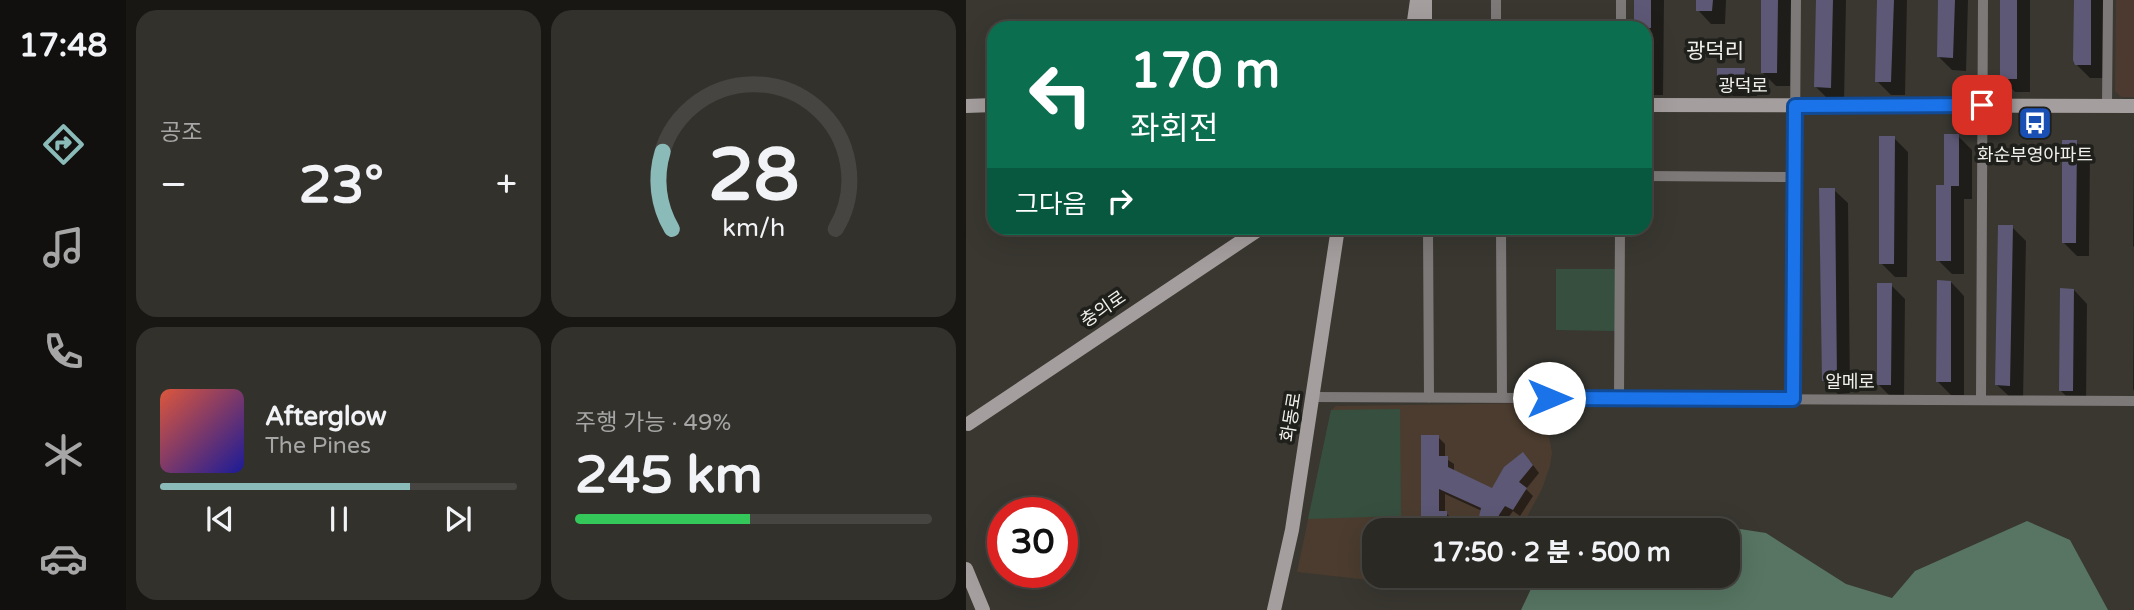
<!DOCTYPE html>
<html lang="ko">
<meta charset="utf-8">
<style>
:root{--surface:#2b2924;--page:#33312c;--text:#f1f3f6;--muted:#a6a6a6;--line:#474541;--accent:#8bbbb9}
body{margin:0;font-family:"Varela Round","Noto Sans KR",sans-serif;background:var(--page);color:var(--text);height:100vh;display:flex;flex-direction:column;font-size:26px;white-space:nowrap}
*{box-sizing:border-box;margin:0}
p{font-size:23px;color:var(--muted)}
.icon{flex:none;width:38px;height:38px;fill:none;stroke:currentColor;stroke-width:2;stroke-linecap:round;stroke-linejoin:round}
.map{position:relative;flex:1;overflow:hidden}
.drawer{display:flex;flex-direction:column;gap:10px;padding:10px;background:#181714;width:840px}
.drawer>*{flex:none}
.guide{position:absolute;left:21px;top:21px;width:665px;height:214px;border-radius:21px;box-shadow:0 7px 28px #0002,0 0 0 2px var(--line);background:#0b6e4f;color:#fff;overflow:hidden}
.speed{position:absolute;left:21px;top:497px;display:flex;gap:14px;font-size:35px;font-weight:700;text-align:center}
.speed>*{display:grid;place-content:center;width:91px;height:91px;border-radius:50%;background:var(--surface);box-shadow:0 7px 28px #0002,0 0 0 2px var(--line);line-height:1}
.speed .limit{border:10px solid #d22;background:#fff;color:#111}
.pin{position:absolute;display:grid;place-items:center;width:60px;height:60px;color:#fff;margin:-30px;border-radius:14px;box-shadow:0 4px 10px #0006}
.me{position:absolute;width:77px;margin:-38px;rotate:90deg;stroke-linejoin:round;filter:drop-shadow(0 0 5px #0008)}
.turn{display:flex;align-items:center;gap:24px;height:147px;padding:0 28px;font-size:32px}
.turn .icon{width:91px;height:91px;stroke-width:2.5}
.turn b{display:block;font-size:49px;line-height:60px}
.then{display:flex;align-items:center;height:66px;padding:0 28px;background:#0003;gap:14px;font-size:26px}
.big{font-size:52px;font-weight:800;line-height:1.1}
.drawer .tile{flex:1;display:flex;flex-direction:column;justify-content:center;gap:10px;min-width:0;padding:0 24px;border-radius:21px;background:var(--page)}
.drawer .dial{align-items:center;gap:0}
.dial svg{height:182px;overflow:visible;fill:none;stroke:var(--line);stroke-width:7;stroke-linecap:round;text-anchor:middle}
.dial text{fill:var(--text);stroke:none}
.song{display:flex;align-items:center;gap:21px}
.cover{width:84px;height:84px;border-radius:10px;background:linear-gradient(135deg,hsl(10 70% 55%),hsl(240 70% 35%))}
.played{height:7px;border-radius:4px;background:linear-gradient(90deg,var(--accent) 70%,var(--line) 70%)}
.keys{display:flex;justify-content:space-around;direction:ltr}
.heat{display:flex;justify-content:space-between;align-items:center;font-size:38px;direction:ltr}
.charge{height:10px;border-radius:5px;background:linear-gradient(90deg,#34c759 49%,var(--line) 0)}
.drawer .tiles{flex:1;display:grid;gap:10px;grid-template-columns:repeat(2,1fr)}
.trip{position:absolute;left:396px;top:518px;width:378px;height:70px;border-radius:21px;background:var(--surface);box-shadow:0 7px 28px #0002,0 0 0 2px var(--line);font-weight:800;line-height:70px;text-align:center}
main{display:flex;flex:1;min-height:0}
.menu{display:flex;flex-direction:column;width:126px;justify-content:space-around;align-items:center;background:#11100e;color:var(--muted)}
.menu .icon{width:49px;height:49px}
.menu .on{color:var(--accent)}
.menu b{font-size:32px;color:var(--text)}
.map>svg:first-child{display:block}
.commercial{fill:#4c3a31}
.education{fill:#4b3c2f}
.green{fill:#364f3f}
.forest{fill:#577562}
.shadow{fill:#0007}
.building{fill:#5d5875}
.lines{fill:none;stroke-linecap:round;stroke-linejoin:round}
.street{stroke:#7e7979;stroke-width:10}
.secondary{stroke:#a59e9e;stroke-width:14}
.route-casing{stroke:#114b97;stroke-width:18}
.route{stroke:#1a73e8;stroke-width:12}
.labels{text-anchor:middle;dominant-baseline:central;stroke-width:7;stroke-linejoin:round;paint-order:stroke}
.street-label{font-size:18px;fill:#f1f0eb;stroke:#1f1f1b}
.poi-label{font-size:18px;fill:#f1f0eb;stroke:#1f1f1b}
.quarter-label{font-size:21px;fill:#f1f0eb;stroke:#1f1f1b}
</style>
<main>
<nav class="menu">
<b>17:48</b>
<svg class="icon on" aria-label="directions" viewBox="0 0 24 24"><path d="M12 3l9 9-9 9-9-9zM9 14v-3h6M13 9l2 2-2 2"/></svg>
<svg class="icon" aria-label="music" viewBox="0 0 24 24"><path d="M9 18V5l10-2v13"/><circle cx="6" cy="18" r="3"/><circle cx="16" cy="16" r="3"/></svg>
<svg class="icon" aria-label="phone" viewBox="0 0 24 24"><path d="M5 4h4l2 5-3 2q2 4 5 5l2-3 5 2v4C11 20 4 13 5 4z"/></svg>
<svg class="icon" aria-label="climate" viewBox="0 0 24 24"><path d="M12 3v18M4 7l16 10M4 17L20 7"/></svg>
<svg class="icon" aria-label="car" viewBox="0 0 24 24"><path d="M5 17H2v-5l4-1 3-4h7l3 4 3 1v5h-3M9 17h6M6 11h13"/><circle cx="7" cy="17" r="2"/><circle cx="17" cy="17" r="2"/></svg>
</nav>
<section class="drawer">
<div class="tiles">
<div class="tile"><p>공조</p>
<div class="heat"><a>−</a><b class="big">23°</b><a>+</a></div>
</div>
<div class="tile dial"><svg viewBox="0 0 100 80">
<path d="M14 69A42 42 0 1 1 86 69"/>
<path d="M14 69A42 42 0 0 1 10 35" stroke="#8bbbb9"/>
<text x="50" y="56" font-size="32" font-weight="700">28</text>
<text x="50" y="72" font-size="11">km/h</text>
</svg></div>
<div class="tile">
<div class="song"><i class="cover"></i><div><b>Afterglow</b><p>The Pines</p></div></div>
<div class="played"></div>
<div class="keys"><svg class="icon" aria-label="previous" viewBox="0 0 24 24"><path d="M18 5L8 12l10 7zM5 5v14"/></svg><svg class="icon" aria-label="pause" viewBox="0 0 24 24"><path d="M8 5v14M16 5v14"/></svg><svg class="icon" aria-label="next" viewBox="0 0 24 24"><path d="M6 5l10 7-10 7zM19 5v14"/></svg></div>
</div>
<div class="tile"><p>주행 가능 · 49%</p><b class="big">245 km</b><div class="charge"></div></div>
</div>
</section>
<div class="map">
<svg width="1168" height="610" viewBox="0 0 1168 610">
<rect width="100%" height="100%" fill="#393730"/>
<path class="commercial" d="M1150,0H1168V97H1155L1149,91Z"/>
<path class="education" d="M577,403L586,453L584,466L576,489L554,530H408V576H543L541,588H474L331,572L365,410L370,406Z"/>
<path class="green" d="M590,269H649V331L590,330Z
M434,409L435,516L342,519L365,410Z"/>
<path class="forest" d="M722,521L800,533L880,584L926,598L949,571L1061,521L1104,540L1142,610H555L571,576H761V530H707Z"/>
<path class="shadow" d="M670,0H698L697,95H683L679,91V28H670Z
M732,0H760L759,24H745L732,10Z
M797,0H825L824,86H810L796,72Z
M851,0H880L878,101L863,100L850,87Z
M913,0H941L939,95H925L911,81Z
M974,0H1002L1000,71L986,70L973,57Z
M1036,0H1064V92H1049L1036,78Z
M1110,0H1138V78H1124L1110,64Z
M778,70L792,84L791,96H767L753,83Z
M992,136L1006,150V199H998V274H986L972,260L980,187Z
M928,138L942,152L941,277H929L915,263Z
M1110,142L1124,156L1123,256H1111L1097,242Z
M1168,146V247L1167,246Z
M868,190L882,203L884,393L872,394L858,380Z
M1046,227L1060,241L1057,399L1045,398L1031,385Z
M985,282L998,296V395H985L972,382Z
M925,285L939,299L938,398H926L912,384Z
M1168,289V391L1167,389Z
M1108,290L1121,304L1120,404H1108L1095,391Z
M457,437H472L479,444V458L488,464V472L527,490L564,461L573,473L560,489L567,496L554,516L547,511L539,522L538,530H511L516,511L479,494V512L486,519V530H457Z
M435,576H481V580L438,579Z
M515,576H538L539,580L523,588L516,581Z"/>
<path class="building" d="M668,0H685V28H668Z
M730,0H747L746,11H730Z
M795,0H812L811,73H795Z
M850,0H867L865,88L848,87Z
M911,0H928L925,82H909Z
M972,0H989L987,58L971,57Z
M1034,0H1051V79H1034Z
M1108,0H1125V65H1109L1107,60Z
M751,68H779L778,83H751Z
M978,134H993V186H985V261H970V185H978Z
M913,136H929L928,264H913Z
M1096,140H1111L1110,243H1096Z
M853,188H869L871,380L856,381Z
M1032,225H1047L1044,386L1029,385Z
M971,280L985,281V382H970Z
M911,283H926L925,385H911Z
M1094,288L1108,289L1107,391H1093Z
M455,435H473V456H482V467L526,488L538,467L557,452L567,465L553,482L561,488L547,510L539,506L533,515L531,530H510L515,508L473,489V511H481V530H455Z"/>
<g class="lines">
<path class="street" d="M530,28V0
M655,28V0
M1141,106L1142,0
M679,176L829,177
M462,228L463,398
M535,228L536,398
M348,397L1168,401
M653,398L654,228
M827,399L830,0
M1015,400L1017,0"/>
<path class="secondary" d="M459,0V28
M447,28L451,0
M679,105L1168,106
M0,106L28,105
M2,424L295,228
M0,569L17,610
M308,610L326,530L372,228"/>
</g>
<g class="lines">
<g class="route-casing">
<path id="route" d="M583,398L827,399L829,106L1016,105"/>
</g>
<use href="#route" class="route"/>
</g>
<defs>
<g id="bus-square" transform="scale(1.75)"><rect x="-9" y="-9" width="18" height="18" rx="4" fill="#1a4fb4" stroke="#1f1f1b"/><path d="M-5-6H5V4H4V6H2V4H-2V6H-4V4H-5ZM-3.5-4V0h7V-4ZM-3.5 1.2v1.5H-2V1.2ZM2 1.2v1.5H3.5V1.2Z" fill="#fff"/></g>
</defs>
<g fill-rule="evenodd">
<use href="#bus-square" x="1069" y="123"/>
</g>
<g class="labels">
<g class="street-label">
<text x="777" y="86">광덕로</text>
<text transform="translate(137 309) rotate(-34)">충의로</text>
<text x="884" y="382">알메로</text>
<text transform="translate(325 417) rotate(-81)">화동로</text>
</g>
<g class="poi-label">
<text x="1069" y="155">화순부영아파트</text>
</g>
<g class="quarter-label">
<text x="749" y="51">광덕리</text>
</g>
</g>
</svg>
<div class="speed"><div class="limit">30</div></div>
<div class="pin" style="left:1016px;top:105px;background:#d93025"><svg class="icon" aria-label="arrive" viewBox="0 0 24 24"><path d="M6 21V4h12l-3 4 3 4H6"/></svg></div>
<svg class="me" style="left:583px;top:398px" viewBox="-20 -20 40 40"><circle r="19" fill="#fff"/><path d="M0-13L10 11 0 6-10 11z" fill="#1a73e8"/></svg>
<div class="trip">17:50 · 2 분 · 500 m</div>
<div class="guide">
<div class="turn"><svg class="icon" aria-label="left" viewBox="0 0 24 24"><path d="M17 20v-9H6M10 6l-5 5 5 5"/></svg><div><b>170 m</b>좌회전</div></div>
<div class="then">그다음<svg class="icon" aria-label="right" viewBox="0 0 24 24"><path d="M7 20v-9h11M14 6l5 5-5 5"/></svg></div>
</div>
</div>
</main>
